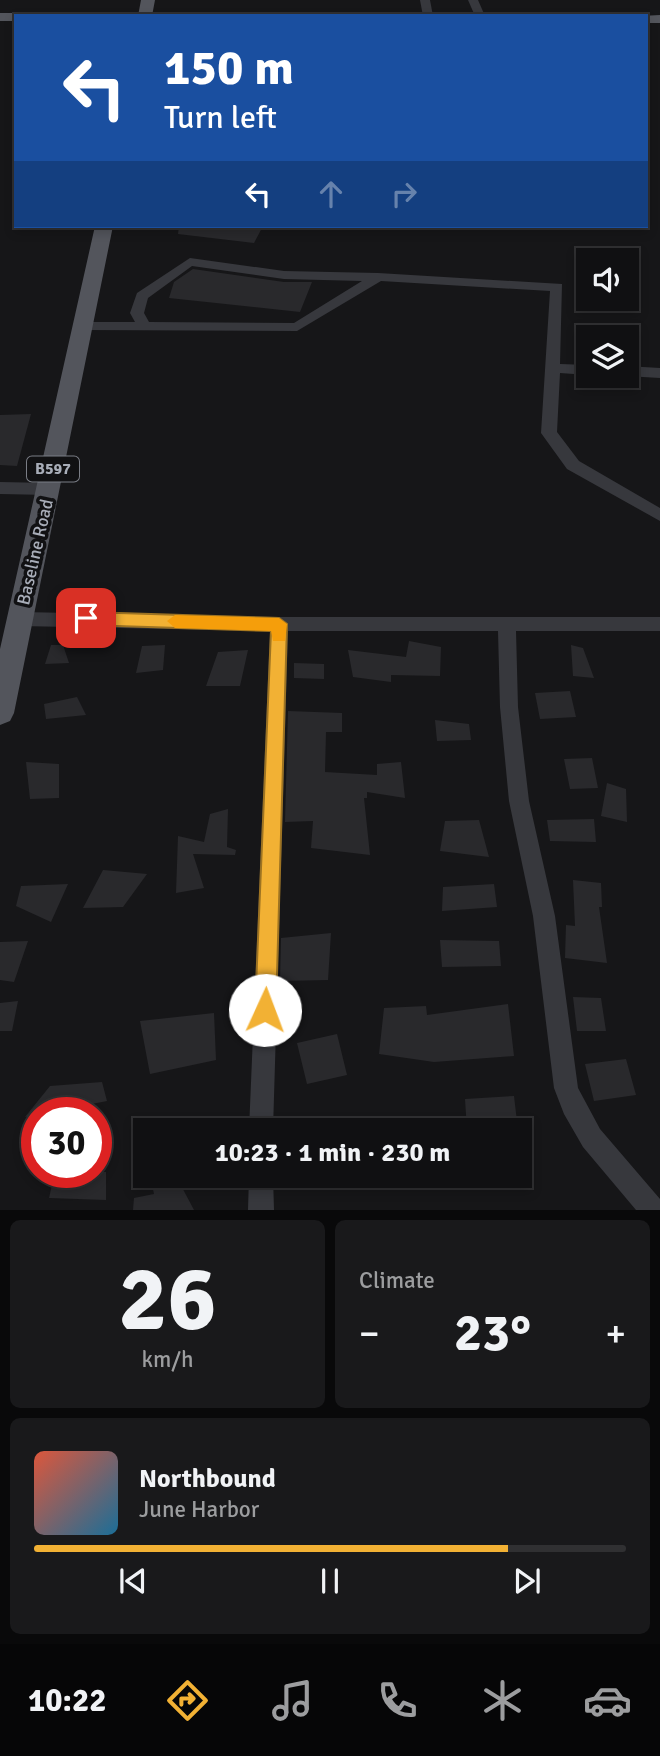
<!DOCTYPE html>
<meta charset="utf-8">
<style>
:root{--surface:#101012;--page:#19191b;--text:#f1f3f6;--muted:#9c9d9f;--line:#303032;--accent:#f2b134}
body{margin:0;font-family:Signika,sans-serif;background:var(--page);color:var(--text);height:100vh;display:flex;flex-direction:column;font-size:26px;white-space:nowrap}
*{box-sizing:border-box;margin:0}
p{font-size:23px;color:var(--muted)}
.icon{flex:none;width:38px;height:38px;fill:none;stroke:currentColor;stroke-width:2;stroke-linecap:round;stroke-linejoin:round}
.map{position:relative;height:1210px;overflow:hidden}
.side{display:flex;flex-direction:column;gap:10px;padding:10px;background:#09090a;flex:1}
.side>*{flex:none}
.top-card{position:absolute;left:14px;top:14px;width:634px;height:214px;border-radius:0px;box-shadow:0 4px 10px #0003,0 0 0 2px var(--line);background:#1a4fa0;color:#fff;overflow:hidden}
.buttons{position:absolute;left:576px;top:248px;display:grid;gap:14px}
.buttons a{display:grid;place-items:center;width:63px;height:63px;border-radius:0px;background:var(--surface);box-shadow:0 4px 10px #0003,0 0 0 2px var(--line);font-size:35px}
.speed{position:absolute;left:21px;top:1097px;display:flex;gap:14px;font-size:35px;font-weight:700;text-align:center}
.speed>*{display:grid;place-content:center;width:91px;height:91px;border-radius:50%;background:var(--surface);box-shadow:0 4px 10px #0003,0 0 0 2px var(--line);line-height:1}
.speed .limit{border:10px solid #d22;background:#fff;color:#111}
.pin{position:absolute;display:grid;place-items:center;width:60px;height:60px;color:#fff;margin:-30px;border-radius:14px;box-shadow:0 4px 10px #0006}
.me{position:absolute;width:77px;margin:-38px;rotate:2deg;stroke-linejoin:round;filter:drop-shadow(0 0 5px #0008)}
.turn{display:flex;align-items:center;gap:24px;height:147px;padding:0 35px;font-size:32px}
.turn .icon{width:91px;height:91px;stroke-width:2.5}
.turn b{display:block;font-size:49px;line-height:60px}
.lanes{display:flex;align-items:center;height:66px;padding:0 35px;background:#0003;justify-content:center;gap:35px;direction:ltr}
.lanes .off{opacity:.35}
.big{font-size:52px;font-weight:700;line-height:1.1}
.side .widget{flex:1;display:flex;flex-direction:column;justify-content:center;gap:10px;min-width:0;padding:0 24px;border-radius:10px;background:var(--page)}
.side .dial{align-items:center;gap:0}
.dial b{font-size:91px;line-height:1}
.song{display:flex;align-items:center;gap:21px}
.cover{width:84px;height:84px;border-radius:10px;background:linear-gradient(135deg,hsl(10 70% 55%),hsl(200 70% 35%))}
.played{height:7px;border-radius:4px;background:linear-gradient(90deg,var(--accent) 80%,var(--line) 80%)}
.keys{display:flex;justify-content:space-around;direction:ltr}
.heat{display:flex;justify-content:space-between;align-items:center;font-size:38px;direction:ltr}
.side .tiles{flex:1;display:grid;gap:10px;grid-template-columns:1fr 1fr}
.widget:last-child{grid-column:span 2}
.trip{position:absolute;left:133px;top:1118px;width:399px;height:70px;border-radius:0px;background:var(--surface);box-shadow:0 4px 10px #0003,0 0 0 2px var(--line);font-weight:700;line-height:70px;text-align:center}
.tab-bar{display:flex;height:112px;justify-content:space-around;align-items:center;background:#060607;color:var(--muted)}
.tab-bar .icon{width:49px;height:49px}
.tab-bar .active{color:var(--accent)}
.tab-bar b{font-size:32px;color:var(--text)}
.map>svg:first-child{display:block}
.building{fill:#29292c}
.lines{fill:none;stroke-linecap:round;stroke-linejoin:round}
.street{fill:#37383d;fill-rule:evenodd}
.primary{fill:#53555c;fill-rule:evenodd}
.route{fill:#f2b134;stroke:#9d7322;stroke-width:2}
.slow{fill:#f59e0b}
.labels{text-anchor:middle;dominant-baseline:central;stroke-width:7;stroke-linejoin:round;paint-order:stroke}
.shield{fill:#111113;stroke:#7b7e86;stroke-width:2}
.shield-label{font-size:16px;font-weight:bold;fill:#a8adb8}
.street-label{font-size:18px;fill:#a8adb8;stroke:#111113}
</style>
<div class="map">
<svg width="660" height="1210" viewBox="0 0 660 1210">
<rect width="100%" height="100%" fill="#161618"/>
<path class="building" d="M179,226H263L254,243L178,234Z
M193,269L284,282H312L300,312L169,298L174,282Z
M31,414L17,466L0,465V415Z
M409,641L441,647L440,676L391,675V682L353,677L348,650L406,657Z
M51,645H63L69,663L45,664Z
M165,645L163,670L136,673L142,646Z
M571,645L583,648L594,678L573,676Z
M248,650L240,686H206L218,652Z
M294,663L324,664V679L294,678Z
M570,691L576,717L540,719L535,693Z
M77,697L86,715L46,719L44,704Z
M288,711L342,713V732H326L325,772L377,775V764L401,762L405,798L367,792V798H364L370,855L311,848L313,821L285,822Z
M435,720L469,724L471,740L437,741Z
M592,758L598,788L570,789L564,759Z
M26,762L59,764V798L30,799Z
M607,783L626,789L627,822L601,816Z
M228,809L227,847L236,850L235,855L193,854L204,888L176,893L178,836L204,842L210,814Z
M594,819L596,842L550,841L547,820Z
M479,820L489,857L440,851L445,821Z
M103,870L147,874L123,907L83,908Z
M573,880L601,883L602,907H599L607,963L565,958L566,925L575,926Z
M68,884L51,922L16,906L21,886Z
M494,884L497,907L442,911L443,887Z
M331,933L328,980L280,981L281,938Z
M440,940L499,941L501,966L442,967Z
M28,941L14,982L0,980V942Z
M573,997L601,998L606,1031H577Z
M18,1001L12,1031H0V1003Z
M508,1004L514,1056L434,1062L379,1054L384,1008L426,1006L427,1015Z
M214,1013L216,1060L150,1074L140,1021Z
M337,1034L347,1075L307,1084L297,1043Z
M626,1059L636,1095L594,1101L585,1064Z
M102,1082L107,1101L25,1117L50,1086Z
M514,1096L518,1130H467L465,1099Z
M55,1172H106V1200L49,1198Z
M150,1176H176L194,1210H133L134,1198L154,1194Z"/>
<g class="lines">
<path class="street" d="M420,0H430L433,16H423Z
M468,0H478L485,16H475Z
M190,258L284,271L378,273L562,284L560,364L588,365V375L560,373L557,432L579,461L660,508V521L567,469L541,433L550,291L381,281L297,331L83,330L76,326L83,322H135L130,313L137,293ZM192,266L284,279L362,281L294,323L149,322L144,313L148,298Z
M626,366L660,368V378L626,376Z
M0,482L49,483L57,489L49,495L0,494Z
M20,612L279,617H660V631H516L518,707L529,801L555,916L578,1088L600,1129L660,1199V1210H636L583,1147L564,1114L554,1088L533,916L509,801L500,707L498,631H288L273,1130H249L270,631L20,626L14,624L11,619L14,614Z
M249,1176H273L274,1210H248Z"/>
<path class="primary" d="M141,0H155L152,16H138Z
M0,13H16L22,16H16V21H0Z
M660,15V23H646V16H641Z
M95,226H113L14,713L10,721L0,725V649Z"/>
</g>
<path class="route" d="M86,612L279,618L287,624L276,1010L273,1017L265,1020L258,1017L255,1010L271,631L86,625L78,618Z"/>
<path class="slow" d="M175,615L279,618L287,624L285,641H273L271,631L175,628L167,621Z"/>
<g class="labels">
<rect class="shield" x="27" y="456.5" width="52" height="25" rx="5"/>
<g class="shield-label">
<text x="53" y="469">B597</text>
</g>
<g class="street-label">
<text transform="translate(35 552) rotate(-77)">Baseline Road</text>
</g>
</g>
</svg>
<div class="buttons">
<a><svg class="icon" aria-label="sound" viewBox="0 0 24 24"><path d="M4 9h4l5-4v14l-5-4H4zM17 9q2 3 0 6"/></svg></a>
<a><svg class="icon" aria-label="layers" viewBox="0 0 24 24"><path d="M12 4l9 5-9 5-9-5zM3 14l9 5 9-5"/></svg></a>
</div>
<div class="speed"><div class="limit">30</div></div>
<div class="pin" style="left:86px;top:618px;background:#d93025"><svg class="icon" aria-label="arrive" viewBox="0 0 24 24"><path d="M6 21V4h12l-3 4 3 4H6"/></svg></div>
<svg class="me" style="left:265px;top:1010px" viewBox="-20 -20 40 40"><circle r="19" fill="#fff"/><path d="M0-13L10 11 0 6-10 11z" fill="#f2b134"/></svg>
<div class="trip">10:23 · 1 min · 230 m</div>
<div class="top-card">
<div class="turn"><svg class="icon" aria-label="left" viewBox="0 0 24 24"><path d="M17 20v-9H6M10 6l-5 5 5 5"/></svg><div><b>150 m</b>Turn left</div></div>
<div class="lanes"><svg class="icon" aria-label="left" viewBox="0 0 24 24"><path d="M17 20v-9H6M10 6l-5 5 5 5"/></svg><svg class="icon off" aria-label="ahead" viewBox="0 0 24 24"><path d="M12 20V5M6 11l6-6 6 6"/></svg><svg class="icon off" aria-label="right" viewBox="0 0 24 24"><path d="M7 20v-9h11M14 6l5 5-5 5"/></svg></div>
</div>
</div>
<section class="side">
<div class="tiles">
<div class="widget dial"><b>26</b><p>km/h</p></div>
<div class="widget"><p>Climate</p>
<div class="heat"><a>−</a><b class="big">23°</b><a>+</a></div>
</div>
<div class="widget">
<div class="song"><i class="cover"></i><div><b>Northbound</b><p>June Harbor</p></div></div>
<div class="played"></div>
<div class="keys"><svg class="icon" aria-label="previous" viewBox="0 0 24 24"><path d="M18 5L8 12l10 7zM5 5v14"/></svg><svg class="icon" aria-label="pause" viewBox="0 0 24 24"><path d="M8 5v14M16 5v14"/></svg><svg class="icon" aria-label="next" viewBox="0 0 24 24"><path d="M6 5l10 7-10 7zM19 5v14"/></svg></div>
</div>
</div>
</section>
<nav class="tab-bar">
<b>10:22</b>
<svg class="icon active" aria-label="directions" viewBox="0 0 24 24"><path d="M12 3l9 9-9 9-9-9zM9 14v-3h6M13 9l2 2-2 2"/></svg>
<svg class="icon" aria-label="music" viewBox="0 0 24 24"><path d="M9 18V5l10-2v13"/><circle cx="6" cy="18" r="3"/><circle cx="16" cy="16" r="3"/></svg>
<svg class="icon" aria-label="phone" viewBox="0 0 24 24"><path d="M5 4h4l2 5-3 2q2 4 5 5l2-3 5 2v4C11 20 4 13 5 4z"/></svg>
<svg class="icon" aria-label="climate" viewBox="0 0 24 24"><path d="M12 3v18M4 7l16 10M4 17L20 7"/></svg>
<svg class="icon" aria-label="car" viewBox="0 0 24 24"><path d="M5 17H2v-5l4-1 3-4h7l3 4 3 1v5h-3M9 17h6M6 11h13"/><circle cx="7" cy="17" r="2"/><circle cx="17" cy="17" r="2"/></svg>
</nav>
